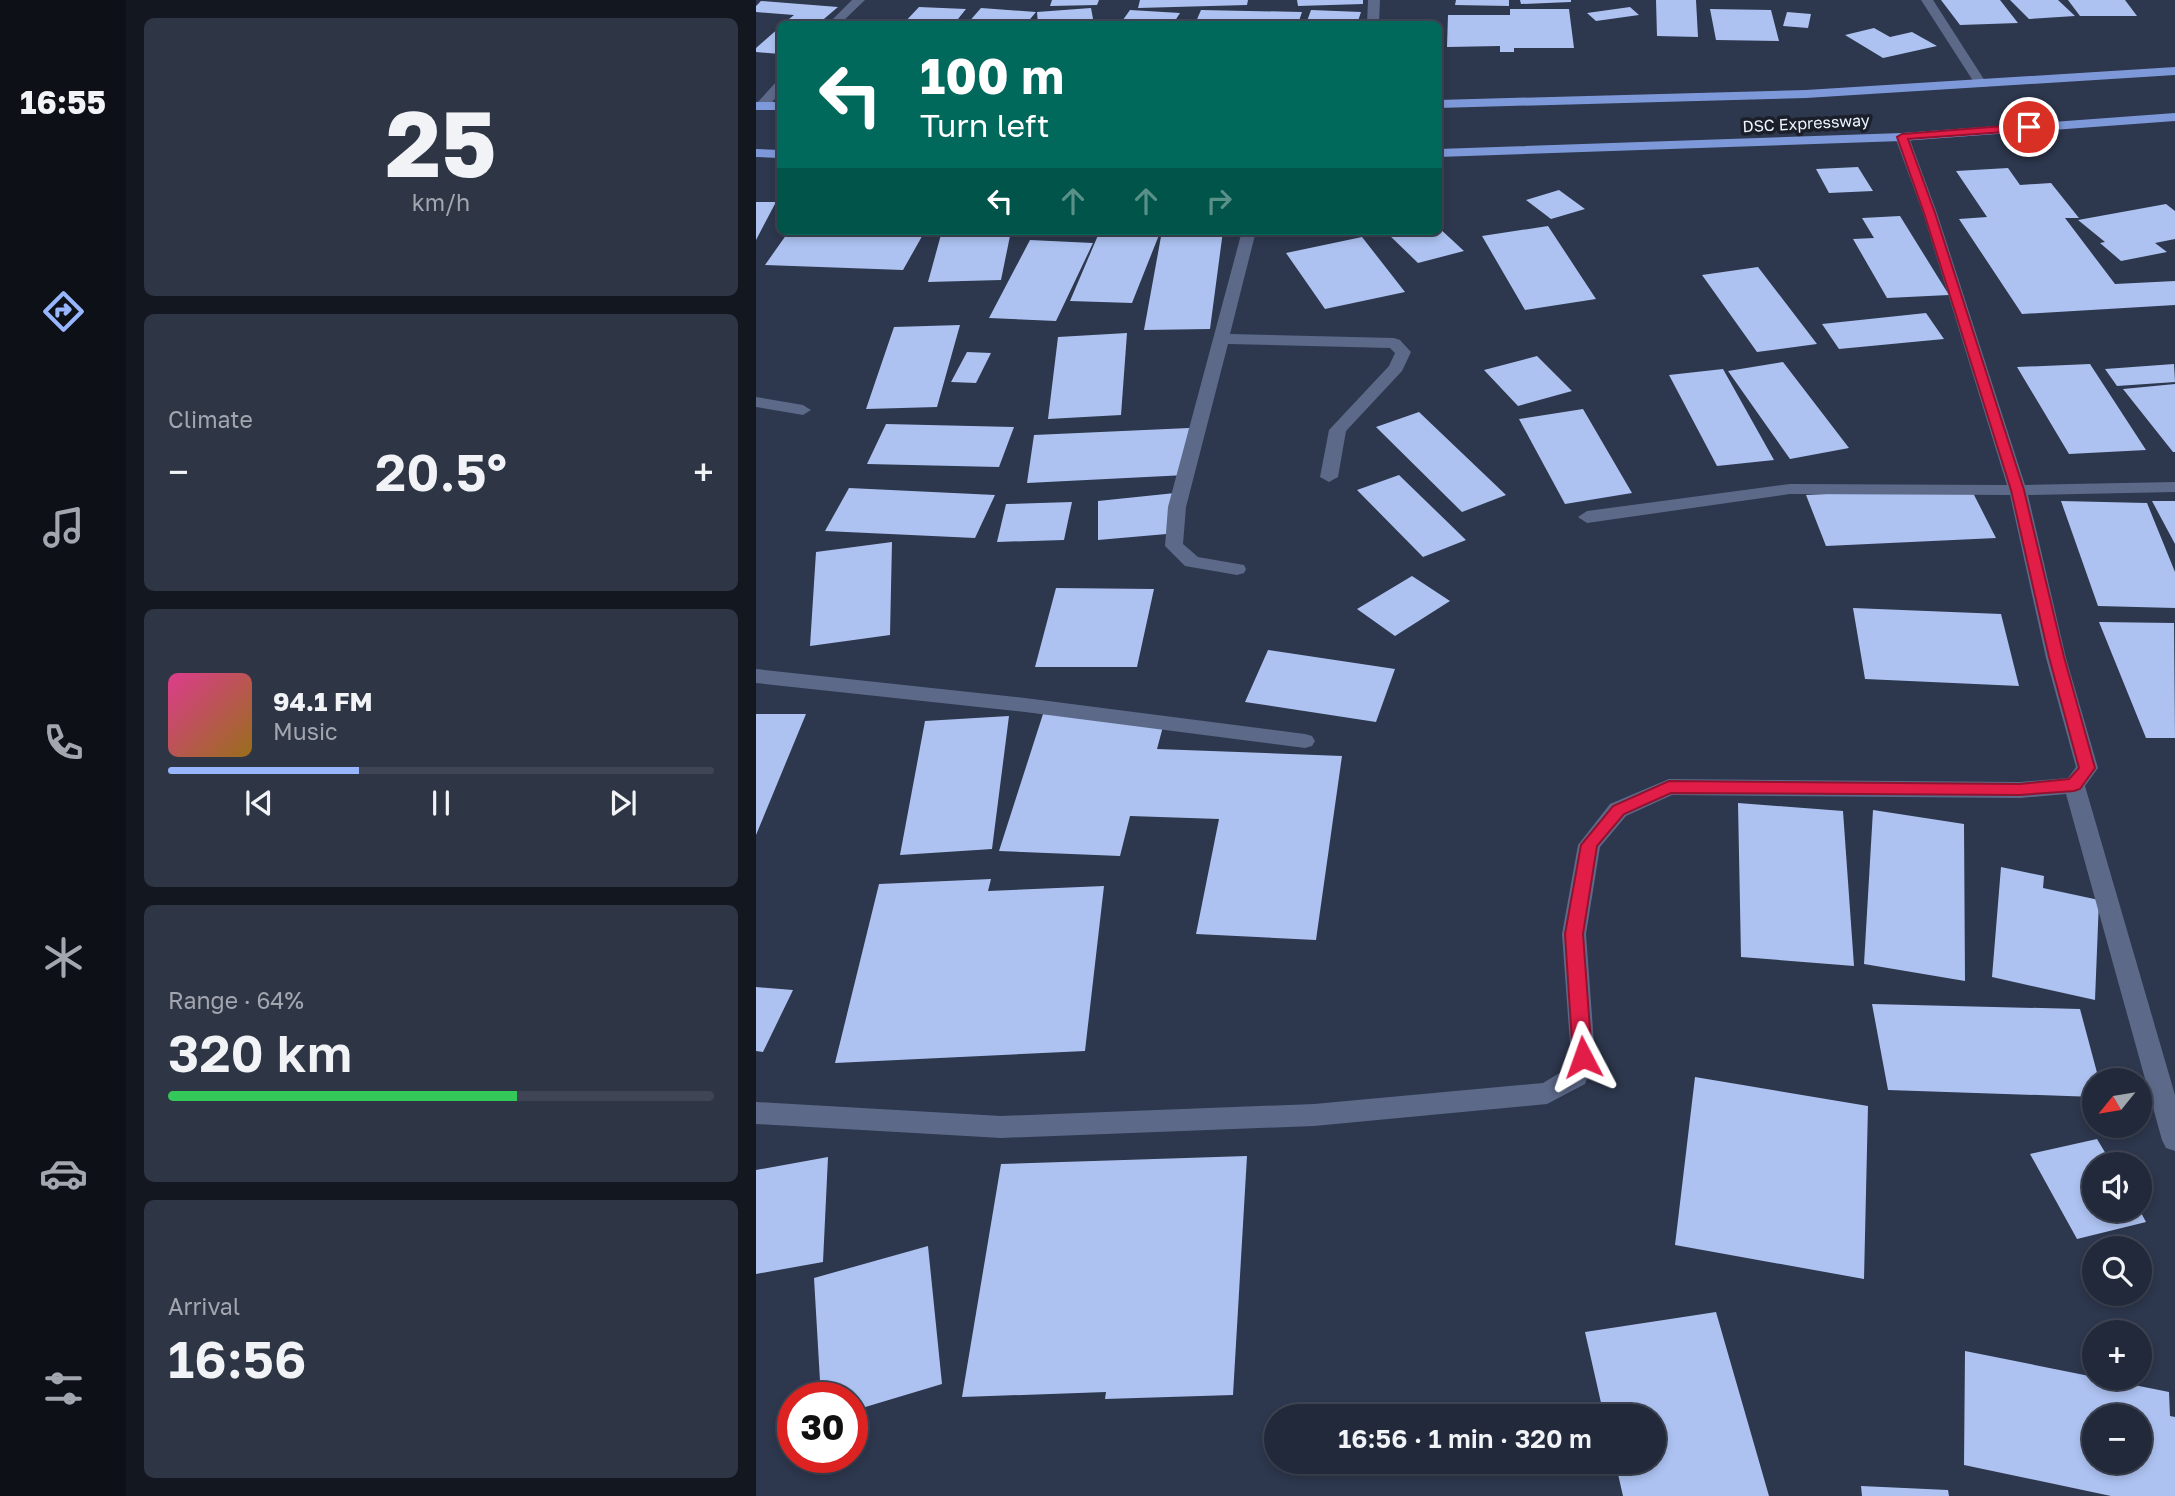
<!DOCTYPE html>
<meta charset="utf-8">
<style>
:root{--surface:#22293a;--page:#2e3545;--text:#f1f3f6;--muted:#a2a6af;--line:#3f4554;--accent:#97b6fd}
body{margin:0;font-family:"Golos Text",sans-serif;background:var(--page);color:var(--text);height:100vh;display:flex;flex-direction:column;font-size:26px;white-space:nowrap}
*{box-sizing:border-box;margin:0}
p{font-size:23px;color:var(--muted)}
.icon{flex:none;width:38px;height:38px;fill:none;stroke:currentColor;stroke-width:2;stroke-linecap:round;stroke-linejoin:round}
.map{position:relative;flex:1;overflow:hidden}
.panel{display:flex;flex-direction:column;gap:18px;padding:18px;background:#131720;width:630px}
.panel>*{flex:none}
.top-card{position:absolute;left:21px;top:21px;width:665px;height:214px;border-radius:10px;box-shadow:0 4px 10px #0003,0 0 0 2px var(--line);background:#00695c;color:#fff;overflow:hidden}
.needle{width:46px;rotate:240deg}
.buttons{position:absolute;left:1326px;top:1068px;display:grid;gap:14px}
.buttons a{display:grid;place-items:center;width:70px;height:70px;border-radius:50%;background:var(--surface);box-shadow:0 4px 10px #0003,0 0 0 2px var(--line);font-size:35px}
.speed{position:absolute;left:21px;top:1382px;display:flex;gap:14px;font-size:35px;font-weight:700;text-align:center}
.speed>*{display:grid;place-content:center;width:91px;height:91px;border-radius:50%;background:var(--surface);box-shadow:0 4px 10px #0003,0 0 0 2px var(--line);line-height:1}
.speed .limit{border:10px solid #d22;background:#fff;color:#111}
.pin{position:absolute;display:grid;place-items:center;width:60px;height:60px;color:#fff;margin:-30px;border:4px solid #fff;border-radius:50%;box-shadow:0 2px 7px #0007}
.me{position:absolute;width:77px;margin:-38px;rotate:356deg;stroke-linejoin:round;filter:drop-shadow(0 0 5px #0008)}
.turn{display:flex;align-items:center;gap:24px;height:147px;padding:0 28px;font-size:32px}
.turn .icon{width:91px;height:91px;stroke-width:2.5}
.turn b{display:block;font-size:49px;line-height:60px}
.lanes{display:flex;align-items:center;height:66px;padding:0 28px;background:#0003;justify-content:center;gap:35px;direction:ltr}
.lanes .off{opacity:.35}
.big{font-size:52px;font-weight:600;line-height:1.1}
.panel .widget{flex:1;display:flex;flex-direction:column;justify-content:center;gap:10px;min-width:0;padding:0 24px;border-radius:10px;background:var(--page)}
.panel .dial{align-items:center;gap:0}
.dial b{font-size:91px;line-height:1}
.song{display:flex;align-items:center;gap:21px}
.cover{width:84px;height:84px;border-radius:10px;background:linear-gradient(135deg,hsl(330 70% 55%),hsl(40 70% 35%))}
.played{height:7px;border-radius:4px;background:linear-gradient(90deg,var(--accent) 35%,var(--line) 35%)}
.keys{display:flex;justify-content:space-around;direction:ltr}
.heat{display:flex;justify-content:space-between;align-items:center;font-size:38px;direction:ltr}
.charge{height:10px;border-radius:5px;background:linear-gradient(90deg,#34c759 64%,var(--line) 0)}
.trip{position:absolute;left:508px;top:1404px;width:402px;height:70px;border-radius:35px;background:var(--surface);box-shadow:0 4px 10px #0003,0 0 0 2px var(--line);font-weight:600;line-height:70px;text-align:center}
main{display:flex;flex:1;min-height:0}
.dock{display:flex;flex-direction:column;width:126px;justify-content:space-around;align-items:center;background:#0e1017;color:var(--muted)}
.dock .icon{width:49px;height:49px}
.dock .active{color:var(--accent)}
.dock b{font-size:32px;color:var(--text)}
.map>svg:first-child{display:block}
.building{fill:#adc2f1;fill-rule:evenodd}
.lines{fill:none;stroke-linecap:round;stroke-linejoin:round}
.minor{fill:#5c6989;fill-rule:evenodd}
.major{fill:#7e99d9;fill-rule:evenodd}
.route{fill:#e11d48;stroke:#92132f;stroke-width:2}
.labels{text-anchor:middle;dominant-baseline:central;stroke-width:7;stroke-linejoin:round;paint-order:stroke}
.far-street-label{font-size:16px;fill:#edf3fe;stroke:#1a1f29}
</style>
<main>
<nav class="dock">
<b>16:55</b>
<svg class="icon active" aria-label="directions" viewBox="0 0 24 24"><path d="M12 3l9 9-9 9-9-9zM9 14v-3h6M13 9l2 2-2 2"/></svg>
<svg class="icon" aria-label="music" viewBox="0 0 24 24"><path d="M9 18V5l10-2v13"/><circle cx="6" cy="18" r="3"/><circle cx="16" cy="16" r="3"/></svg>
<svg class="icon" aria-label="phone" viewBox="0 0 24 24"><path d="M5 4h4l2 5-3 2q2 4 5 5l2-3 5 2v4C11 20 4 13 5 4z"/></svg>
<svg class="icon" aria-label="climate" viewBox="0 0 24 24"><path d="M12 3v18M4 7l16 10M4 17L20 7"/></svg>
<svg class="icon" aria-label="car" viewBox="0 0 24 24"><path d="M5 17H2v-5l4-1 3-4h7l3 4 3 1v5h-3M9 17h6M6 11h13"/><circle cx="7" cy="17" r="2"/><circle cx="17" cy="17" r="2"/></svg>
<svg class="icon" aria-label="filters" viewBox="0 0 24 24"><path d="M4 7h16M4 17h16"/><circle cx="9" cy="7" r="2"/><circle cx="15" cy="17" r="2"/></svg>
</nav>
<section class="panel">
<div class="widget dial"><b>25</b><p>km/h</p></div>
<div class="widget"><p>Climate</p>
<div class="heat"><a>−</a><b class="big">20.5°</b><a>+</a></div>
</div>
<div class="widget">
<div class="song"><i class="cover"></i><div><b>94.1 FM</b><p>Music</p></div></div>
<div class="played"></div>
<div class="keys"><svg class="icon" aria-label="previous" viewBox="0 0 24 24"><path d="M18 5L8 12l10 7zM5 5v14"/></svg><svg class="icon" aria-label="pause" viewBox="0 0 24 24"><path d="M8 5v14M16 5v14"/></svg><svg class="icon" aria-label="next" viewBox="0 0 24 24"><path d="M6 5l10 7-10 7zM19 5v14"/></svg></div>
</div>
<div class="widget"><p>Range · 64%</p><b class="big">320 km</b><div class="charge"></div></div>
<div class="widget"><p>Arrival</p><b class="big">16:56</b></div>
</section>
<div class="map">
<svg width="1419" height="1496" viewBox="0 0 1419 1496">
<rect width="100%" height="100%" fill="#2d374d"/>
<path class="building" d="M296,0H343L341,5L294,6Z
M384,0H492L491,5L382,8Z
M541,0H607V4L542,6Z
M700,0H753V6L699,5Z
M764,0H815V2L765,4Z
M900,0H940L942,37L901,36Z
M1185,0H1244L1262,23L1204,25Z
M1254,0H1302L1319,16L1273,19Z
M1312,0H1369L1381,16H1324Z
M5,1L82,7L62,24H27L38,15L0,12V6Z
M163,7L210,9L198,24H147Z
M874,7L883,15L840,21L831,13Z
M225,8L280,12L270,24H211Z
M335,8L338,24H282L281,12Z
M754,9H813L818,48H758V52H744V46L691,47L692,15H754Z
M954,9L1015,10L1023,41L960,40Z
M374,10L424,13L417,24H364Z
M445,10L546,12L542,24H439Z
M555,10L605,12L601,24H550Z
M1031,12L1055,14L1052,28L1027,26Z
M24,27V54L0,52V48Z
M1118,28L1134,37L1156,32L1181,46L1127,58L1089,35Z
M1102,167L1117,191L1073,193L1060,169Z
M1252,168L1264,185L1295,183L1323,218H1309L1359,284L1419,281V305L1266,314L1203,219L1231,217L1200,171Z
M803,190L829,209L795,219L770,200Z
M0,202H20L0,240Z
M1410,204L1419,211V239L1399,243L1411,252L1365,261L1344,243L1349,242L1322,220Z
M1144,216L1193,295L1131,298L1097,239L1118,238L1106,218Z
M792,226L840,299L769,310L726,236Z
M682,227L708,251L662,263L629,231H682Z
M33,231H169L147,270L9,265Z
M186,231H255L245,280L172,282Z
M406,231H467L454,329L388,330Z
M343,233L403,235L376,303L314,301Z
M606,237L649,292L569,309L530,253Z
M274,240L337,243L300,321L233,318Z
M1002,267L1061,344L1001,352L946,275Z
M1170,313L1188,339L1083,349L1066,324Z
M204,325L181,407L110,409L138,327Z
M371,333L365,415L292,419L302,337Z
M211,352L235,353L220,383L195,382Z
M781,356L816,391L762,406L728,370Z
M1027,362L1093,448L1034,459L972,371Z
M1334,364L1390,450L1313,454L1261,367Z
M1418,364L1419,382L1361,386L1349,369Z
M967,369L1018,460L961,466L913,375Z
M1419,384V452H1417L1367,389Z
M827,409L876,493L809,504L763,419Z
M663,412L750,495L706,512L620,427Z
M130,424L258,427L243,467L111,464Z
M433,428L430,475L271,483L278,435Z
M643,475L710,540L667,557L601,490Z
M1214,487L1240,538L1070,546L1050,495Z
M93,488L239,495L219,538L69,531Z
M419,493L422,533L342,540V501Z
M1305,501L1391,503L1419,572V608L1342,606Z
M1396,501H1419V544Z
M316,502L308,540L241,542L250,504Z
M136,542L134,635L54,646L60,552Z
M656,576L694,601L639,636L601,609Z
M300,588L398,589L381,667H279Z
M1097,608L1245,614L1263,686L1109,679Z
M1343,622L1418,623L1419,738H1390Z
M512,650L639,669L620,722L489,702Z
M0,714H50L0,835Z
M287,714L409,719L401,749L586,756L560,940L440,934L463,819L374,816L364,856L243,851Z
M253,716L236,849L144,855L169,721Z
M982,803L1087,811L1098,966L985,957Z
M1117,810L1208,824L1209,981L1108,964Z
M1245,867L1288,876L1287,888L1343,900L1339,1000L1236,977Z
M235,879L232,891L348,886L329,1051L79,1063L123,884Z
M0,987L37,990L7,1052L0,1051Z
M1116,1004L1324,1009L1343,1080H1339V1097L1132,1090Z
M939,1077L1112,1106L1108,1279L919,1245Z
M1341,1139L1356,1164H1339V1209H1383L1390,1222L1321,1239L1274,1154Z
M491,1156L477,1395L349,1399L350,1392L206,1397L245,1164Z
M72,1157L67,1262L0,1274V1170Z
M172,1246L186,1384L96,1411V1398H65L58,1278Z
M960,1312L1013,1496H867L859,1461H898V1416H848L829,1332Z
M1209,1351L1413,1392L1414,1416L1419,1417V1496H1355L1208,1465ZM1339,1416H1384V1461H1339Z
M1105,1486L1192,1490L1193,1496H1106Z"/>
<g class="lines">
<path class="minor" d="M96,0H109L84,24H72Z
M612,0H624L623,24H611Z
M1165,0H1177L1231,84L1229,87H1221Z
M24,81V92L11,109H1V103L20,82Z
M1146,133L1153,137L1181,213L1269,485L1419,482V492L1272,495L1310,658L1342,768L1329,786L1419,1095V1151L1410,1148L1406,1140L1310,794L1264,798L916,795L870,816L844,847L830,934L839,1057L829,1084L791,1104L558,1126L245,1138L0,1124V1102L245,1116L558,1104L787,1083L810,1069L815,1057L806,934L822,845L854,804L913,779L1264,782L1312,778L1320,767L1290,658L1254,495L1034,494L831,523L822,517L831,511L1034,484L1251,485L1167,213L1139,137Z
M486,231H500L474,334L638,338L644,340L655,352L646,371L590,431L582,477L573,482L564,477L573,430L633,366L639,353L634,348L472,344L430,507L427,544L442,557L488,565L490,569L488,573L481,575L429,566L409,546L412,507Z
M0,397L47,405L55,410L47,415L0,407Z
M0,669L269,698L549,734L556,736L559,741L556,746L549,748L269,712L0,683Z"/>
<path class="major" d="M1419,67V75L1050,98L682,108V100L1050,90Z
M0,102H24V110H0Z
M1419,113V121L1146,141L682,157V149L1146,133Z
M0,149L24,150V158L0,157Z"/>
</g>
<path class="route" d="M1273,124L1277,125V130L1152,139L1179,213L1268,490L1308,657L1339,768L1324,789L1318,791L1264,795L915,793L868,814L841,846L827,934L836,1057L833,1062L827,1065L820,1062L817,1057L809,934L825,845L857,806L913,781L1264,784L1313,779L1323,768L1293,657L1255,490L1168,213L1141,137L1146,134Z"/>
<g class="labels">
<g class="far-street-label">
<text transform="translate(1050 123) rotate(-3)">DSC Expressway</text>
</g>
</g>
</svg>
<div class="buttons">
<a><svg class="needle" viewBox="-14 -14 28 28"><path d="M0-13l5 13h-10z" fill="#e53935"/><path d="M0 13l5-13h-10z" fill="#a2a6af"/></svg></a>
<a><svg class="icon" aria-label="sound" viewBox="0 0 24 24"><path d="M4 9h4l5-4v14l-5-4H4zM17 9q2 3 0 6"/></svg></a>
<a><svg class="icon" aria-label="search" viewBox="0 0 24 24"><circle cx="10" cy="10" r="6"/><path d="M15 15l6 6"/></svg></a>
<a>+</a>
<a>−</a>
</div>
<div class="speed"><div class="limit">30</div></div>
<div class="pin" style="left:1273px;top:127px;background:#d93025"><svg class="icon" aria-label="arrive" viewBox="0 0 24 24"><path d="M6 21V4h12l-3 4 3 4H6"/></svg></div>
<svg class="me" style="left:827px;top:1057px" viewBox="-20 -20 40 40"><path d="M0-17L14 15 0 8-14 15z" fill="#e11d48" stroke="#fff" stroke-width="4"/></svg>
<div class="trip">16:56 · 1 min · 320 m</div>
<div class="top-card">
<div class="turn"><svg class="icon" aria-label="left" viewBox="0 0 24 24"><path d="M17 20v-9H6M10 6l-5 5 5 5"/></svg><div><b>100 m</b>Turn left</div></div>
<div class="lanes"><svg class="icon" aria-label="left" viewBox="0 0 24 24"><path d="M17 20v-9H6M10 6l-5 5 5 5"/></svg><svg class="icon off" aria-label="ahead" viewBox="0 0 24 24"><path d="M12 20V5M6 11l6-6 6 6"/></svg><svg class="icon off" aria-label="ahead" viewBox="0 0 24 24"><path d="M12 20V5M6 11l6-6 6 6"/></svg><svg class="icon off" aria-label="right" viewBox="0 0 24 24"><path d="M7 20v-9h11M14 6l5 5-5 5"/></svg></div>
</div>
</div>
</main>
